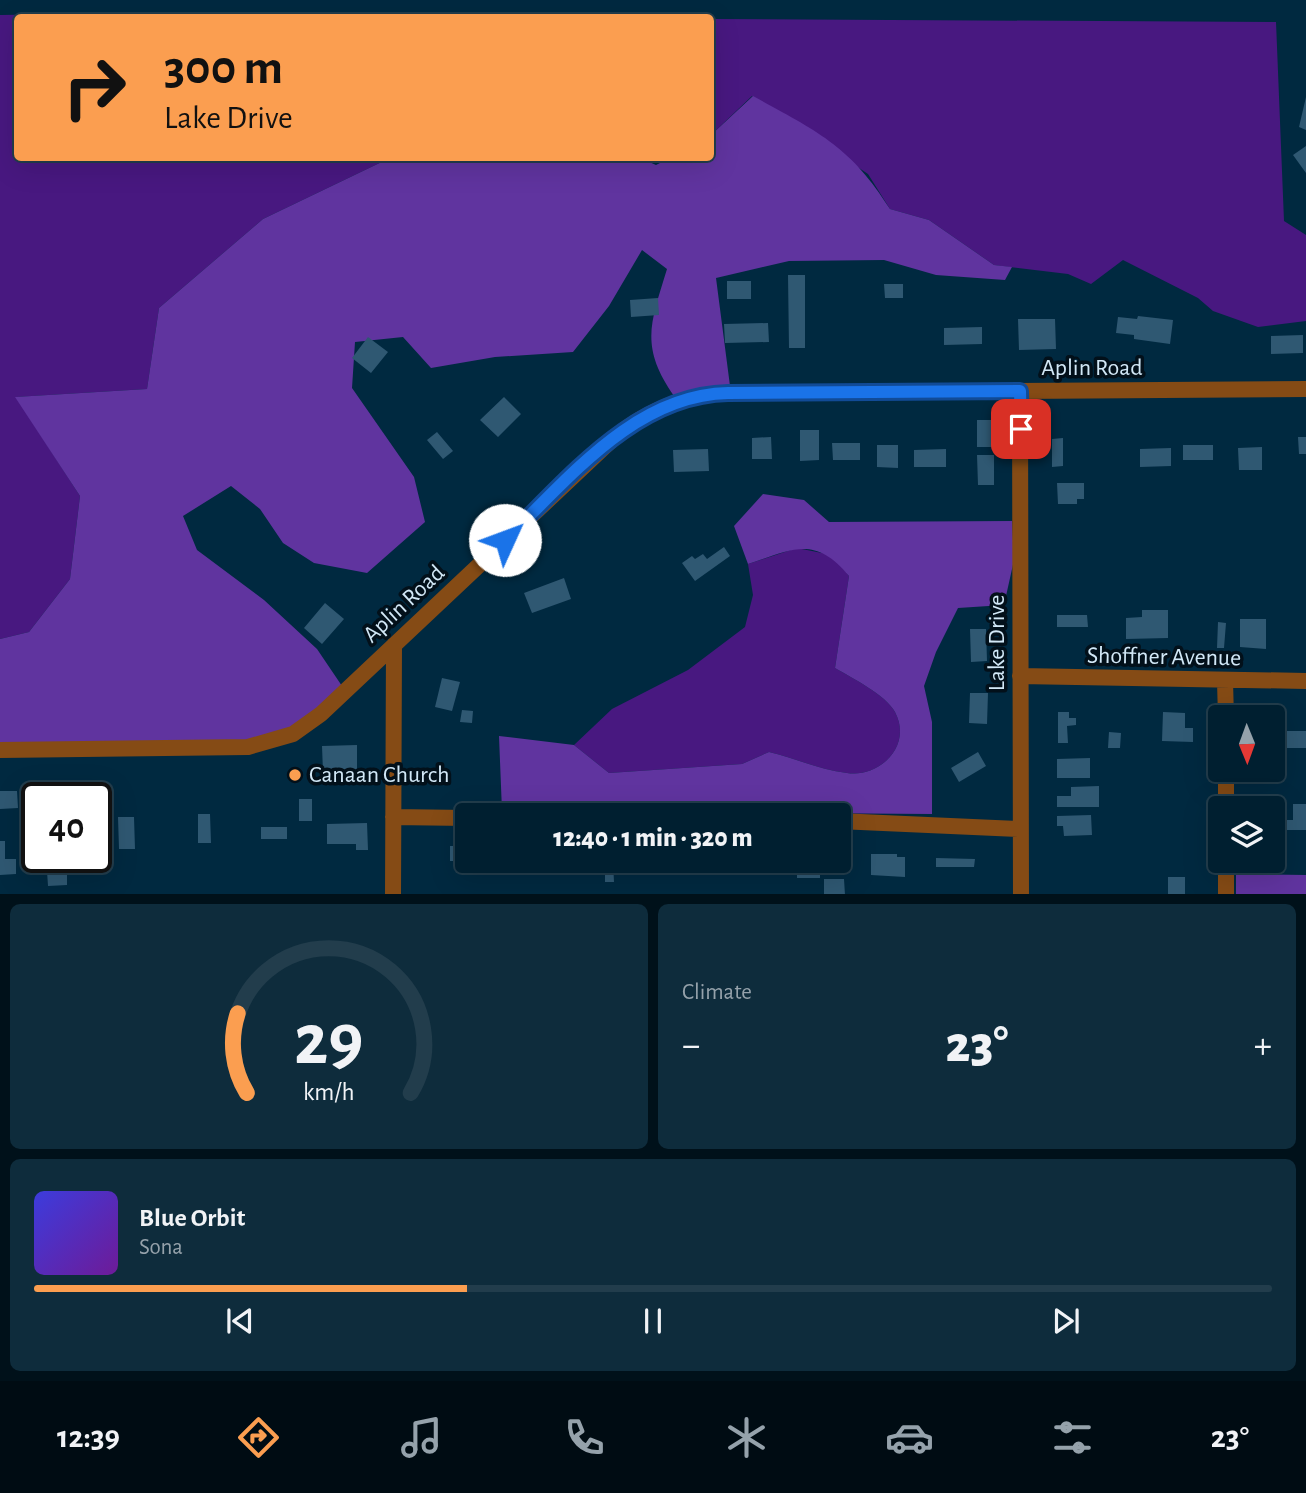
<!DOCTYPE html>
<meta charset="utf-8">
<style>
:root{--surface:#001f30;--page:#0e2c3c;--text:#f1f3f6;--muted:#95a2ab;--line:#223d4c;--accent:#fb9e50}
body{margin:0;font-family:"Alegreya Sans",sans-serif;background:var(--page);color:var(--text);height:100vh;display:flex;flex-direction:column;font-size:26px;white-space:nowrap}
*{box-sizing:border-box;margin:0}
p{font-size:23px;color:var(--muted)}
.icon{flex:none;width:38px;height:38px;fill:none;stroke:currentColor;stroke-width:2;stroke-linecap:round;stroke-linejoin:round}
.map{position:relative;height:894px;overflow:hidden}
.sheet{display:flex;flex-direction:column;gap:10px;padding:10px;background:#00111a;flex:1}
.sheet>*{flex:none}
.hud{position:absolute;left:14px;top:14px;width:700px;height:147px;border-radius:7px;box-shadow:0 7px 28px #0002,0 0 0 2px var(--line);background:#fb9e50;color:#111;overflow:hidden}
.needle{width:46px;rotate:179deg}
.fabs{position:absolute;left:1208px;top:705px;display:grid;gap:14px}
.fabs a{display:grid;place-items:center;width:77px;height:77px;border-radius:7px;background:var(--surface);box-shadow:0 7px 28px #0002,0 0 0 2px var(--line);font-size:35px}
.speed{position:absolute;left:21px;top:782px;display:flex;gap:14px;font-size:35px;font-weight:700;text-align:center}
.speed>*{display:grid;place-content:center;width:91px;height:91px;border-radius:50%;background:var(--surface);box-shadow:0 7px 28px #0002,0 0 0 2px var(--line);line-height:1}
.speed .limit{border:4px solid #111;border-radius:10px;background:#fff;color:#111}
.pin{position:absolute;display:grid;place-items:center;width:60px;height:60px;color:#fff;margin:-30px;border-radius:14px;box-shadow:0 4px 10px #0006}
.me{position:absolute;width:77px;margin:-38px;rotate:47deg;stroke-linejoin:round;filter:drop-shadow(0 0 5px #0008)}
.turn{display:flex;align-items:center;gap:24px;height:147px;padding:0 35px;font-size:32px}
.turn .icon{width:91px;height:91px;stroke-width:2.5}
.turn b{display:block;font-size:49px;line-height:60px}
.big{font-size:52px;font-weight:800;line-height:1.1}
.sheet .widget{flex:1;display:flex;flex-direction:column;justify-content:center;gap:10px;min-width:0;padding:0 24px;border-radius:10px;background:var(--page)}
.sheet .dial{align-items:center;gap:0}
.dial svg{height:182px;overflow:visible;fill:none;stroke:var(--line);stroke-width:7;stroke-linecap:round;text-anchor:middle}
.dial text{fill:var(--text);stroke:none}
.song{display:flex;align-items:center;gap:21px}
.cover{width:84px;height:84px;border-radius:10px;background:linear-gradient(135deg,hsl(240 70% 55%),hsl(280 70% 35%))}
.played{height:7px;border-radius:4px;background:linear-gradient(90deg,var(--accent) 35%,var(--line) 35%)}
.keys{display:flex;justify-content:space-around;direction:ltr}
.heat{display:flex;justify-content:space-between;align-items:center;font-size:38px;direction:ltr}
.sheet .tiles{flex:1;display:grid;gap:10px;grid-template-columns:1fr 1fr}
.widget:last-child{grid-column:span 2}
.trip{position:absolute;left:455px;top:803px;width:396px;height:70px;border-radius:7px;background:var(--surface);box-shadow:0 7px 28px #0002,0 0 0 2px var(--line);font-weight:800;line-height:70px;text-align:center}
.menu{display:flex;height:112px;justify-content:space-around;align-items:center;background:#000c13;color:var(--muted)}
.menu .icon{width:49px;height:49px}
.menu .current{color:var(--accent)}
.menu b{font-size:32px;color:var(--text)}
.map>svg:first-child{display:block}
.green{fill:#481880}
.forest{fill:#60349f}
.building{fill:#2f5872}
.lines{fill:none;stroke-linecap:round;stroke-linejoin:round}
.minor{stroke:#854b15;stroke-width:16}
.route-casing{stroke:#114b97;stroke-width:18}
.route{stroke:#1a73e8;stroke-width:12}
.poi-dot{fill:#fb9e50;stroke:#02101a;stroke-width:2.5}
.labels{text-anchor:middle;dominant-baseline:central;stroke-width:7;stroke-linejoin:round;paint-order:stroke}
.street-label{font-size:24px;fill:#d2e8f7;stroke:#02101a}
.poi-label{font-size:24px;fill:#d2e8f7;stroke:#02101a;text-anchor:start}
</style>
<div class="map">
<svg width="1306" height="895" viewBox="0 0 1306 895">
<rect width="100%" height="100%" fill="#002940"/>
<path class="green" d="M69,14L111,17L18,18V158H390L263,219L159,308L147,389L16,397L80,496L70,579L29,632L0,639V15Z
M711,19L1276,22L1284,221L1306,235V321L1258,327L1213,311L1198,298L1123,260L1091,284L1068,274L994,265L929,220L890,209L868,174L752,96L711,135Z
M797,548L832,555L849,576L835,668C852,678 886,695 895,712C913,746 879,778 847,773C821,770 794,758 769,752L742,764L609,773L574,745L612,709L688,670L745,627L753,595L748,564Z"/>
<path class="forest" d="M753,96C816,131 850,145 890,209L929,220L994,265L1012,267L1005,280L936,275L884,260L789,261L716,278L730,386L674,396C639,346 651,322 667,269L642,250L609,306L573,352L495,357L431,368L403,337L355,342L352,388L414,477L425,522L367,573L314,563L283,543L260,509L231,486L183,516L197,550L264,600L317,649L342,686L317,709L291,727L247,740L0,743V639L29,632L70,579L80,496L15,397L147,389L159,308L263,219L390,158H640L656,165L670,158H710L711,135Z
M763,494L804,500L829,522L1012,521L1014,560L1004,605L958,608L936,652L924,686L932,722V814L502,811L499,736L574,745L609,773L742,764L769,752C794,758 821,770 847,773C879,778 913,746 895,712C886,695 852,678 835,668L849,576C815,535 793,549 748,564L734,526Z
M1236,874L1306,875V894H1236Z"/>
<path class="building" d="M1306,97V130L1299,127Z
M1306,146V173L1293,155Z
M788,275H805V348H789Z
M727,281H751V299H727Z
M884,284H903V298H885Z
M658,298L659,315L631,317L630,300Z
M1138,316L1173,320L1170,344L1134,339V335L1116,333L1118,317L1137,319Z
M1018,319H1055L1056,349L1019,350Z
M768,323L769,342L725,343L724,324Z
M982,327V344L944,345V328Z
M1303,335V353L1271,354V336Z
M368,337L388,352L371,373L352,358Z
M504,397L521,414L498,437L480,420Z
M977,420H995V447H977Z
M800,430H819V460L800,461Z
M437,432L453,451L443,459L427,440Z
M771,437L772,459H752V438Z
M1298,437H1306V454H1299Z
M1063,438V466L1052,467V439Z
M832,443H860V460H833Z
M877,445H898V468L877,467Z
M1183,445H1213V460H1183Z
M1262,447V470H1239L1238,448Z
M1171,448V466L1140,467V449Z
M708,449L709,471L674,472L673,450Z
M946,449V467H914V450Z
M977,455H994V485H978Z
M1057,483H1084V499H1077V504H1058Z
M724,547L730,556L695,581L682,563L692,556L695,559L703,554L707,559Z
M564,578L571,599L532,613L524,593Z
M325,603L344,619L322,644L304,628Z
M1142,610H1168V638L1126,639V618L1142,617Z
M1057,615H1087L1088,627H1057Z
M1240,619H1266V649L1240,647Z
M1218,622L1226,623L1224,648H1217Z
M970,629H986L987,661L971,662Z
M442,678L460,682L452,711L435,707Z
M970,693H988L987,724L969,723Z
M462,710L473,711L472,723L460,722Z
M1058,712H1069V718H1076V725L1067,726L1068,743H1058Z
M1163,712L1185,713V728H1193V742L1162,741Z
M1287,731H1306V748H1287Z
M1109,732L1121,733L1120,748H1108Z
M357,745V772H323L322,746Z
M978,752L986,766L959,782L951,768Z
M1090,758V778H1057V759Z
M1099,786V807H1057V796H1071V787Z
M0,791H17L18,808L0,809Z
M42,791H72V798H42Z
M299,799H312V821H299Z
M1293,804H1306V830H1287V820H1293Z
M198,814H210L211,843H198Z
M1091,815L1092,835L1064,836L1063,826H1057V816Z
M118,817H134L135,849H119Z
M367,823L368,850H356V844H327V824Z
M261,827H287V839H261Z
M0,841H5V859H16V874L0,875Z
M450,846H467V861H450Z
M871,854H897V857H905V877L871,875Z
M936,858L975,859L974,867H936Z
M605,861H613L614,882H605Z
M797,861H820V878H797Z
M67,870V885L48,886L47,871Z
M1168,877H1185V895H1168Z
M824,879H844L845,895H824Z"/>
<g class="lines">
<path class="minor" d="M1020,391L1021,895
M1020,676L1306,681
M1225,681L1226,718
M0,750L248,747L293,734L321,714L616,436C647,411 687,394 728,393L1306,389
M1226,808V770
M393,817L467,818
M838,821L1020,829
M393,895L394,645
M1226,895V861"/>
</g>
<g class="lines">
<g class="route-casing">
<path id="route" d="M505,540C568,480 634,395 728,393L1020,391L1021,429"/>
</g>
<use href="#route" class="route"/>
</g>
<circle class="poi-dot" cx="295" cy="775" r="7"/>
<g class="labels">
<g class="street-label">
<text x="1092" y="368">Aplin Road</text>
<text transform="translate(404 604) rotate(-43)">Aplin Road</text>
<text transform="translate(997 643) rotate(-90)">Lake Drive</text>
<text transform="translate(1164 657) rotate(1)">Shoffner Avenue</text>
</g>
<g class="poi-label">
<text x="309" y="775">Canaan Church</text>
</g>
</g>
</svg>
<div class="fabs">
<a><svg class="needle" viewBox="-14 -14 28 28"><path d="M0-13l5 13h-10z" fill="#e53935"/><path d="M0 13l5-13h-10z" fill="#95a2ab"/></svg></a>
<a><svg class="icon" aria-label="layers" viewBox="0 0 24 24"><path d="M12 4l9 5-9 5-9-5zM3 14l9 5 9-5"/></svg></a>
</div>
<div class="speed"><div class="limit">40</div></div>
<div class="pin" style="left:1021px;top:429px;background:#d93025"><svg class="icon" aria-label="arrive" viewBox="0 0 24 24"><path d="M6 21V4h12l-3 4 3 4H6"/></svg></div>
<svg class="me" style="left:505px;top:540px" viewBox="-20 -20 40 40"><circle r="19" fill="#fff"/><path d="M0-13L10 11 0 6-10 11z" fill="#1a73e8"/></svg>
<div class="trip">12:40 · 1 min · 320 m</div>
<div class="hud">
<div class="turn"><svg class="icon" aria-label="right" viewBox="0 0 24 24"><path d="M7 20v-9h11M14 6l5 5-5 5"/></svg><div><b>300 m</b>Lake Drive</div></div>
</div>
</div>
<section class="sheet">
<div class="tiles">
<div class="widget dial"><svg viewBox="0 0 100 80">
<path d="M14 69A42 42 0 1 1 86 69"/>
<path d="M14 69A42 42 0 0 1 10 34" stroke="#fb9e50"/>
<text x="50" y="56" font-size="32" font-weight="700">29</text>
<text x="50" y="72" font-size="11">km/h</text>
</svg></div>
<div class="widget"><p>Climate</p>
<div class="heat"><a>−</a><b class="big">23°</b><a>+</a></div>
</div>
<div class="widget">
<div class="song"><i class="cover"></i><div><b>Blue Orbit</b><p>Sona</p></div></div>
<div class="played"></div>
<div class="keys"><svg class="icon" aria-label="previous" viewBox="0 0 24 24"><path d="M18 5L8 12l10 7zM5 5v14"/></svg><svg class="icon" aria-label="pause" viewBox="0 0 24 24"><path d="M8 5v14M16 5v14"/></svg><svg class="icon" aria-label="next" viewBox="0 0 24 24"><path d="M6 5l10 7-10 7zM19 5v14"/></svg></div>
</div>
</div>
</section>
<nav class="menu">
<b>12:39</b>
<svg class="icon current" aria-label="directions" viewBox="0 0 24 24"><path d="M12 3l9 9-9 9-9-9zM9 14v-3h6M13 9l2 2-2 2"/></svg>
<svg class="icon" aria-label="music" viewBox="0 0 24 24"><path d="M9 18V5l10-2v13"/><circle cx="6" cy="18" r="3"/><circle cx="16" cy="16" r="3"/></svg>
<svg class="icon" aria-label="phone" viewBox="0 0 24 24"><path d="M5 4h4l2 5-3 2q2 4 5 5l2-3 5 2v4C11 20 4 13 5 4z"/></svg>
<svg class="icon" aria-label="climate" viewBox="0 0 24 24"><path d="M12 3v18M4 7l16 10M4 17L20 7"/></svg>
<svg class="icon" aria-label="car" viewBox="0 0 24 24"><path d="M5 17H2v-5l4-1 3-4h7l3 4 3 1v5h-3M9 17h6M6 11h13"/><circle cx="7" cy="17" r="2"/><circle cx="17" cy="17" r="2"/></svg>
<svg class="icon" aria-label="filters" viewBox="0 0 24 24"><path d="M4 7h16M4 17h16"/><circle cx="9" cy="7" r="2"/><circle cx="15" cy="17" r="2"/></svg>
<b>23°</b>
</nav>
